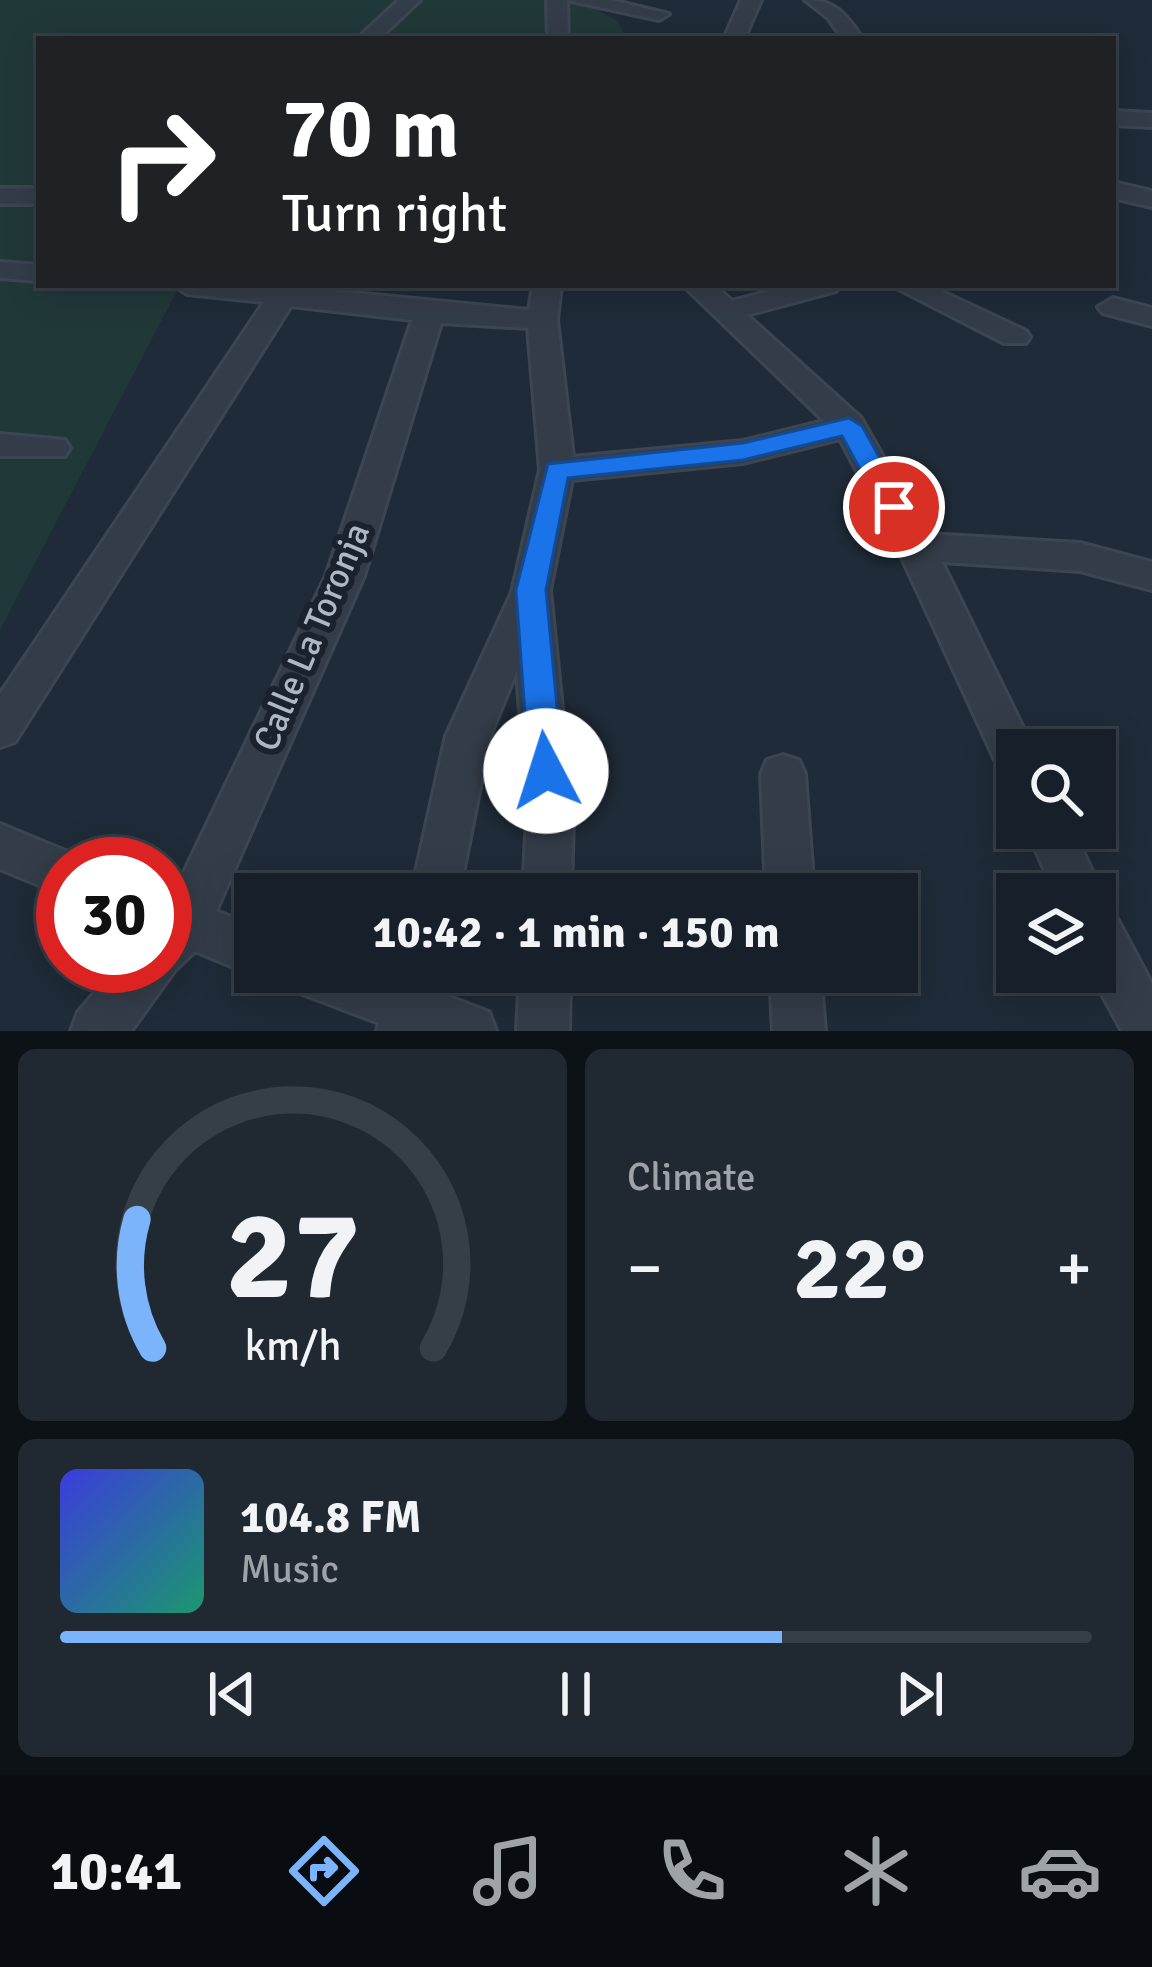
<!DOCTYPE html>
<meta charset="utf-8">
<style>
:root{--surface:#17202a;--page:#202832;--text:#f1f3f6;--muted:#9ea3a8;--line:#363e47;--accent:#7cb4fb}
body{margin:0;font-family:Signika,sans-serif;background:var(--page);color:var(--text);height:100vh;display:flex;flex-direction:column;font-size:45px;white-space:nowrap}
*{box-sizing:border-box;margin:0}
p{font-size:39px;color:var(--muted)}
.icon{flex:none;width:66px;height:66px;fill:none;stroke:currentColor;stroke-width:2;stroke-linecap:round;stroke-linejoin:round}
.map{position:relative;height:1031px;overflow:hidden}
.panel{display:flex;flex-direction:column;gap:18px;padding:18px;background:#0d1217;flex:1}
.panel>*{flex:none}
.top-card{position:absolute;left:36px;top:36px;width:1080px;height:252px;border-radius:0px;box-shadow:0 6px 30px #0003,0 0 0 3px var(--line);background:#202124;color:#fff;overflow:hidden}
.tools{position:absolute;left:996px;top:729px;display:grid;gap:24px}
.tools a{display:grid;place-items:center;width:120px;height:120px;border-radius:0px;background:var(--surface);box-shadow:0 6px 30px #0003,0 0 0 3px var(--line);font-size:60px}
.speed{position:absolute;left:36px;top:837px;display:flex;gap:24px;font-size:60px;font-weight:700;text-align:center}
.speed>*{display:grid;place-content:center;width:156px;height:156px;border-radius:50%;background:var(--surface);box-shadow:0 6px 30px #0003,0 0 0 3px var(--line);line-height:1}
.speed .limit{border:18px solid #d22;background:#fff;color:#111}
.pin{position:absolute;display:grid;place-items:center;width:102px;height:102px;color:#fff;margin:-51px;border:6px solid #fff;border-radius:50%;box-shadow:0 3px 12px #0007}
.me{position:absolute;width:132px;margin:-66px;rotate:355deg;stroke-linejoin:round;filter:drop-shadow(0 0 9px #0008)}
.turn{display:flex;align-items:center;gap:42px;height:252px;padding:0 48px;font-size:54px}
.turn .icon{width:156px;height:156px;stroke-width:2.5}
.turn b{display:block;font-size:84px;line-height:102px}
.big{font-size:90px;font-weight:700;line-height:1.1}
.panel .card{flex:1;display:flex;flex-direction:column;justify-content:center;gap:18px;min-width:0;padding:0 42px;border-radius:18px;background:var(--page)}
.panel .dial{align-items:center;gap:0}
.dial svg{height:312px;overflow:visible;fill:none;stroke:var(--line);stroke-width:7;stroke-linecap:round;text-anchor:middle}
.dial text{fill:var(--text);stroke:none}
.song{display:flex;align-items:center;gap:36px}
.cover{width:144px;height:144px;border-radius:18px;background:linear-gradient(135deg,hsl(240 70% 55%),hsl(160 70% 35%))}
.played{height:12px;border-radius:6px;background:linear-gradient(90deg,var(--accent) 70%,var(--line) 70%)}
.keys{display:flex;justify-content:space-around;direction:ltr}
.heat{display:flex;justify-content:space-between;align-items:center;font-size:66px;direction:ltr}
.panel .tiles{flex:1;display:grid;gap:18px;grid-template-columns:1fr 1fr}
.card:last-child{grid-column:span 2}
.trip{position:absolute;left:234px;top:873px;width:684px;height:120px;border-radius:0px;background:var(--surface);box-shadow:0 6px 30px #0003,0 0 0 3px var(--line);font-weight:700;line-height:120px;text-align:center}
.tabs{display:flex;height:192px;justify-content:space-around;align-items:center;background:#090d11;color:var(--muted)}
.tabs .icon{width:84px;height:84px}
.tabs .on{color:var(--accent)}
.tabs b{font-size:54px;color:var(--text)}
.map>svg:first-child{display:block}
.green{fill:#213839}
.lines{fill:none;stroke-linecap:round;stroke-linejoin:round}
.street-casing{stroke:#3c4652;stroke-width:6}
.street{fill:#333d49;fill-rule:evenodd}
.route{fill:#1a73e8;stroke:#114b97;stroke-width:3}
.labels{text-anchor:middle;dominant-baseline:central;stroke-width:12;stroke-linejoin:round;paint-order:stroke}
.street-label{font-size:36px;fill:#adb8c5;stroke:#19222d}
</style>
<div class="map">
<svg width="1152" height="1031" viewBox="0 0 1152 1031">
<rect width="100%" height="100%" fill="#1f2b38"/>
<path class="green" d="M0,0H578L618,21L625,36L39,39V285H180L0,630Z"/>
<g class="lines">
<g class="street-casing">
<path id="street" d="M399,0H420L379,39H357Z
M547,0H567L568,39H548Z
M567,0H611L669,14L659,20Z
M741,0H761L744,39H724Z
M805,0C837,0 846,15 863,39H843L828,18Z
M1113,111L1152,113V127L1113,125Z
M1113,182L1152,191V207L1113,198Z
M0,188H39V204H0Z
M0,262L39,265V281L0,278Z
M173,285L283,286L529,310L533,285H561L557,320L573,457L743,441L824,421L683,285H714L732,301L793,285H840L836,291L747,315L861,418L927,534L1080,543L1152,562V590L1080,571L942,562L1034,750H1017V779L1001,773L897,547L840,439L743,463L572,480L550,590L573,816L571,894H523L527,816L517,670L490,736L459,894H411L446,736L512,592L540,470L528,328L441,323L364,576L216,911L255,926V972H264L255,976L195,951L175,970L131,1031H71L78,1012L118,966H165V891L173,895L326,576L412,320L291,306L15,742L0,747V694L264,302L187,294Z
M891,285H928L1026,331L1030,337L1026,343H1004Z
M1113,298L1152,308V326L1103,313L1098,307Z
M0,434L65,440L70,448L65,456H0Z
M783,755L799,760L805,774L814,894H766L761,774L767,760Z
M0,824L80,857L83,864H63V895L0,869Z
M1026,828H1072L1103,894L1098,905L1113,911L1152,984V1031H1122L1090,972H1095V894H1055Z
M285,972H380L392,976L394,972H444L439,993L489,1012L496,1031H377L379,1023L292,990Z
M520,972H570L569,1031H517Z
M770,972H820L825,1031H773Z"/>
</g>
<use href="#street" class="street"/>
</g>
<path class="route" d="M849,418L862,426L907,507L903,513H884L842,436L743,460L568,478L546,590L563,771L558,781L546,785L534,781L529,771L516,590L548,464L743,443Z"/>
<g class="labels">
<g class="street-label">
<text transform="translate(312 637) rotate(-67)">Calle La Toronja</text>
</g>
</g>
</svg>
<div class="tools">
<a><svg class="icon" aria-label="search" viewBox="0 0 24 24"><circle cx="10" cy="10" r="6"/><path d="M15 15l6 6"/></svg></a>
<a><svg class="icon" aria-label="layers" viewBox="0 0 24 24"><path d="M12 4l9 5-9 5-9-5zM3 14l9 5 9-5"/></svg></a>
</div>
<div class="speed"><div class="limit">30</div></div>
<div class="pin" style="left:894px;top:507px;background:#d93025"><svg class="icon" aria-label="arrive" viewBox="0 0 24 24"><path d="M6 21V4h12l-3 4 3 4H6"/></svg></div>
<svg class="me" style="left:546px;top:771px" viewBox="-20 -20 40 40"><circle r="19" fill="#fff"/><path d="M0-13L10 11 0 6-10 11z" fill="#1a73e8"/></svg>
<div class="trip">10:42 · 1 min · 150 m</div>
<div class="top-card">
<div class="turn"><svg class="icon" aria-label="right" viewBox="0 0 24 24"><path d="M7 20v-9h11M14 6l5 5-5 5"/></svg><div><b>70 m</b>Turn right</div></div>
</div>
</div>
<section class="panel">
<div class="tiles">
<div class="card dial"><svg viewBox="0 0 100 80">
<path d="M14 69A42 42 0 1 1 86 69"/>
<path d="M14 69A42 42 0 0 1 10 36" stroke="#7cb4fb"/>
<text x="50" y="56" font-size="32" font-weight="700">27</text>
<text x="50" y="72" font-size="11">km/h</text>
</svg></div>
<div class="card"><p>Climate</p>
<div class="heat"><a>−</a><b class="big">22°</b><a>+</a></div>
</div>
<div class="card">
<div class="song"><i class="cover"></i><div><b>104.8 FM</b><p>Music</p></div></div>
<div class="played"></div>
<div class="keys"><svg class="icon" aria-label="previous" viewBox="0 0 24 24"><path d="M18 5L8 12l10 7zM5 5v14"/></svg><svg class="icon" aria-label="pause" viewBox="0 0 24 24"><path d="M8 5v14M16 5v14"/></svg><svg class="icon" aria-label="next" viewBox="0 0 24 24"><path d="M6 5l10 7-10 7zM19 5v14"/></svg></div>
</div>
</div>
</section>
<nav class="tabs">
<b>10:41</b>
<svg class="icon on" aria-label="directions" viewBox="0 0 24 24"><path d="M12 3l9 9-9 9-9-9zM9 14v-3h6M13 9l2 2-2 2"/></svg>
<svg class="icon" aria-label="music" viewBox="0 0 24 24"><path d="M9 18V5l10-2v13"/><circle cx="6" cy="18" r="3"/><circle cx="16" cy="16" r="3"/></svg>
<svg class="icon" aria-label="phone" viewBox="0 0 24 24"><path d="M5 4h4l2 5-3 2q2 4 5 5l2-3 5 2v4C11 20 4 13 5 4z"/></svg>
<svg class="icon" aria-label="climate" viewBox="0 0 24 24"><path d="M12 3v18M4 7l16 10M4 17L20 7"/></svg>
<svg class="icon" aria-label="car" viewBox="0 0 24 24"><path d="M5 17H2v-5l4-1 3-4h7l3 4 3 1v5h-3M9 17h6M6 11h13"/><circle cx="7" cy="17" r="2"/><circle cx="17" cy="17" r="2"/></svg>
</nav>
